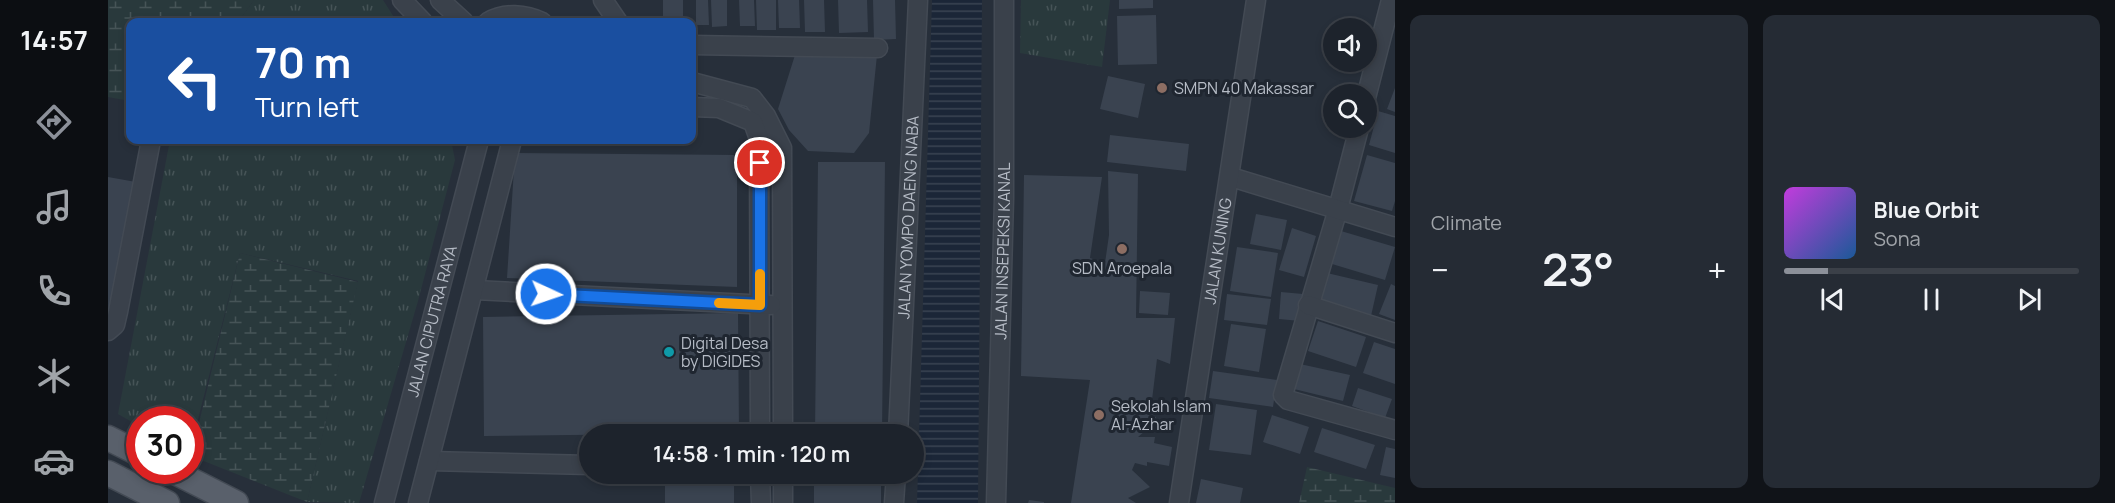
<!DOCTYPE html>
<meta charset="utf-8">
<style>
:root{--surface:#1d232c;--page:#252b34;--text:#f1f3f6;--muted:#a0a4a9;--line:#3b4048;--accent:#8c9099}
body{margin:0;font-family:Manrope,sans-serif;background:var(--page);color:var(--text);height:100vh;display:flex;flex-direction:column;font-size:22px;white-space:nowrap}
*{box-sizing:border-box;margin:0}
p{font-size:20px;color:var(--muted)}
.icon{flex:none;width:33px;height:33px;fill:none;stroke:currentColor;stroke-width:2;stroke-linecap:round;stroke-linejoin:round}
.map{position:relative;flex:1;overflow:hidden}
.side{display:flex;flex-direction:column;gap:15px;padding:15px;background:#101318;width:720px}
.side>*{flex:none}
.guide{position:absolute;left:18px;top:18px;width:570px;height:126px;border-radius:12px;box-shadow:0 3px 9px #0003,0 0 0 2px var(--line);background:#1a4fa0;color:#fff;overflow:hidden}
.tools{position:absolute;left:1215px;top:18px;display:grid;gap:12px}
.tools a{display:grid;place-items:center;width:54px;height:54px;border-radius:50%;background:var(--surface);box-shadow:0 3px 9px #0003,0 0 0 2px var(--line);font-size:30px}
.speed{position:absolute;left:18px;top:406px;display:flex;gap:12px;font-size:30px;font-weight:700;text-align:center}
.speed>*{display:grid;place-content:center;width:78px;height:78px;border-radius:50%;background:var(--surface);box-shadow:0 3px 9px #0003,0 0 0 2px var(--line);line-height:1}
.speed .limit{border:9px solid #d22;background:#fff;color:#111}
.pin{position:absolute;display:grid;place-items:center;width:51px;height:51px;color:#fff;margin:-26px;border:3px solid #fff;border-radius:50%;box-shadow:0 2px 6px #0007}
.me{position:absolute;width:66px;margin:-33px;rotate:93deg;stroke-linejoin:round;filter:drop-shadow(0 0 4px #0008)}
.turn{display:flex;align-items:center;gap:21px;height:126px;padding:0 30px;font-size:27px}
.turn .icon{width:78px;height:78px;stroke-width:2.5}
.turn b{display:block;font-size:42px;line-height:51px}
.big{font-size:45px;font-weight:600;line-height:1.1}
.side .card{flex:1;display:flex;flex-direction:column;justify-content:center;gap:9px;min-width:0;padding:0 21px;border-radius:12px;background:var(--page)}
.song{display:flex;align-items:center;gap:18px}
.cover{width:72px;height:72px;border-radius:9px;background:linear-gradient(135deg,hsl(290 70% 55%),hsl(210 70% 35%))}
.played{height:6px;border-radius:3px;background:linear-gradient(90deg,var(--accent) 15%,var(--line) 15%)}
.keys{display:flex;justify-content:space-around;direction:ltr}
.heat{display:flex;justify-content:space-between;align-items:center;font-size:33px;direction:ltr}
.side .tiles{flex:1;display:grid;gap:15px;grid-template-columns:repeat(2,1fr)}
.trip{position:absolute;left:471px;top:424px;width:345px;height:60px;border-radius:30px;background:var(--surface);box-shadow:0 3px 9px #0003,0 0 0 2px var(--line);font-weight:600;line-height:60px;text-align:center}
main{display:flex;flex:1;min-height:0}
.tab-bar{display:flex;flex-direction:column;width:108px;justify-content:space-around;align-items:center;background:#0c0e12;color:var(--muted)}
.tab-bar .icon{width:42px;height:42px}
.tab-bar .on{color:var(--accent)}
.tab-bar b{font-size:27px;color:var(--text)}
.map>svg:first-child{display:block}
.grass{fill:url(#grass-tufts)}
.wetland{fill:url(#wetland-marsh)}
.water{fill:url(#water-rules)}
.building{fill:#3a4350}
.lines{fill:none;stroke-linecap:round;stroke-linejoin:round}
.minor-casing{stroke:#434a54;stroke-width:21}
.major-casing{stroke:#434a54;stroke-width:27}
.minor{stroke:#3a414b;stroke-width:18}
.major{stroke:#59606b;stroke-width:24}
.route-casing{stroke:#114b97;stroke-width:15}
.route{stroke:#1a73e8;stroke-width:10}
.slow{stroke:#f59e0b;stroke-width:10}
.education-dot{fill:#8d6e63;stroke:#1f2630;stroke-width:2}
.culture-dot{fill:#0f9aa8;stroke:#1f2630;stroke-width:2}
.labels{text-anchor:middle;dominant-baseline:central;stroke-width:6;stroke-linejoin:round;paint-order:stroke}
.poi-label{font-size:16px;fill:#b6bcc6;stroke:#1f2630;text-anchor:start}
.street-label{font-size:16px;fill:#b6bcc6;stroke:#1f2630}
</style>
<main>
<nav class="tab-bar">
<b>14:57</b>
<svg class="icon on" aria-label="directions" viewBox="0 0 24 24"><path d="M12 3l9 9-9 9-9-9zM9 14v-3h6M13 9l2 2-2 2"/></svg>
<svg class="icon" aria-label="music" viewBox="0 0 24 24"><path d="M9 18V5l10-2v13"/><circle cx="6" cy="18" r="3"/><circle cx="16" cy="16" r="3"/></svg>
<svg class="icon" aria-label="phone" viewBox="0 0 24 24"><path d="M5 4h4l2 5-3 2q2 4 5 5l2-3 5 2v4C11 20 4 13 5 4z"/></svg>
<svg class="icon" aria-label="climate" viewBox="0 0 24 24"><path d="M12 3v18M4 7l16 10M4 17L20 7"/></svg>
<svg class="icon" aria-label="car" viewBox="0 0 24 24"><path d="M5 17H2v-5l4-1 3-4h7l3 4 3 1v5h-3M9 17h6M6 11h13"/><circle cx="7" cy="17" r="2"/><circle cx="17" cy="17" r="2"/></svg>
</nav>
<div class="map">
<svg width="1287" height="503" viewBox="0 0 1287 503">
<defs>
<pattern id="grass-tufts" width="24" height="20" patternUnits="userSpaceOnUse" patternTransform="scale(1.5)"><rect width="24" height="20" fill="#29393c"/><path d="M3 7l-1-3M5 7V3M7 7l1-3M15 17l-1-3M17 17v-4M19 17l1-3" fill="none" stroke="#465457"/></pattern>
<pattern id="wetland-marsh" width="20" height="14" patternUnits="userSpaceOnUse" patternTransform="scale(1.5)"><rect width="20" height="14" fill="#29393c"/><path d="M1 5h8M5 5V1M11 12h8M15 12V8" fill="none" stroke="#465457"/></pattern>
<pattern id="water-rules" width="6" height="5" patternUnits="userSpaceOnUse" patternTransform="scale(1.5)"><rect width="6" height="5" fill="#1b2637"/><path d="M0 2.5h6" fill="none" stroke="#3a4452"/></pattern>
</defs>
<rect width="100%" height="100%" fill="#272f3a"/>
<path class="grass" d="M146,0H275L289,22H130Z
M913,0H1002L994,67L912,53Z
M62,140H343L347,160L310,301L251,503L199,502L250,281L132,253L83,447L82,420H32L31,426L10,414Z"/>
<path class="wetland" d="M0,0H146L130,22H22V101L0,97Z
M132,253L250,282L199,502L83,456Z
M1199,467L1287,488V503H1191Z"/>
<path class="water" d="M824,0H874L870,503H809Z"/>
<path class="building" d="M555,0H575V21L555,22Z
M588,0H600L601,25H588Z
M603,0H619V26L604,27Z
M631,0H646L647,26H632Z
M648,0H668V30H649Z
M670,0H691L692,28H671Z
M696,0H716L717,32H697Z
M730,0H759L760,32L731,33Z
M765,0H787L788,39L766,40Z
M1011,0H1045V8L1011,9Z
M1048,15L1049,64L1010,65L1009,16Z
M687,55H769L761,133L746,153L700,151L681,130L670,109Z
M1000,76L1037,84L1030,118L992,109Z
M1287,88V112L1279,109Z
M1270,111L1287,116V153L1261,145Z
M1002,135L1081,144L1078,171L999,162Z
M407,153L629,155V287L399,278Z
M1259,155L1287,163V201L1284,211L1246,201Z
M710,162H777L774,435H707Z
M1000,171L1030,174L1028,318H1067L1062,364L1049,359L1044,400L1035,402L1050,420L1030,437H1047L1046,443L1064,447L1061,466L1039,462V466L1027,463L1024,470L1042,487L1020,498L1028,503H963L982,380L913,376L916,175L994,177L982,258L997,263L1001,235Z
M0,177L28,182L0,322Z
M1148,214L1179,220L1173,250L1142,244Z
M1184,228L1208,236L1196,277L1171,270Z
M1233,231L1287,247L1277,280L1224,264Z
M1129,247L1170,253L1163,297L1122,291Z
M1219,273L1270,285L1263,316L1212,303Z
M1283,284L1287,286V320L1271,314Z
M1032,291L1062,293L1060,315L1031,313Z
M1173,292L1195,294L1192,321L1171,319Z
M1119,294L1163,299L1159,325L1116,320Z
M630,313L631,433L376,436L375,317Z
M1210,321L1258,337L1248,367L1200,351Z
M1123,324L1158,329L1151,372L1116,366Z
M1266,342L1287,349V384L1255,373Z
M1192,364L1242,375L1235,401L1186,389Z
M1105,371L1169,380L1165,407L1101,398Z
M1250,388L1284,399L1277,418L1244,406Z
M1108,404L1149,410L1143,455L1101,450Z
M1164,415L1201,427L1192,454L1155,442Z
M1214,428L1267,445L1258,469L1206,452Z
M1278,447L1287,449V478L1272,475Z
M706,474H773V503H706Z
M557,475L626,477V503H557Z
M1093,479L1135,488L1132,503H1088Z
M921,500L936,502V503H920Z"/>
<g class="lines">
<g class="minor-casing">
<g id="minor">
<path d="M294,0L315,22"/>
<path d="M332,0L356,22"/>
<path d="M495,0L510,22"/>
<path d="M380,22C396,12 418,14 434,22"/>
<path d="M584,45L770,48"/>
<path d="M584,82L644,98L658,116L674,148L675,435"/>
<path d="M1258,98L1283,0"/>
<path d="M584,107L611,108L645,122L651,139L652,435"/>
<path d="M1251,128L1230,209L1175,395L1180,400L1287,430"/>
<path d="M1123,177L1287,227"/>
<path d="M367,290L663,305"/>
<path d="M1200,305L1287,333"/>
<path d="M0,331L7,325L10,312L43,140"/>
<path id="s1" d="M790,435L810,0"/>
<path d="M321,461L482,465"/>
<path d="M652,474L653,503"/>
<path d="M675,474V503"/>
<path id="s2" d="M276,503L371,140"/>
<path d="M310,503L404,140"/>
<path d="M786,503L788,474"/>
<path id="s3" d="M888,503L896,198V0"/>
<path id="s4" d="M1071,503L1148,0"/>
</g>
</g>
<g class="major-casing">
<path id="major" d="M0,438L32,454
M65,471L128,503
M0,473L59,503"/>
</g>
<use href="#minor" class="minor"/>
<use href="#major" class="major"/>
</g>
<g class="lines">
<g class="route-casing">
<path id="route" d="M438,294L652,305V163"/>
</g>
<use href="#route" class="route"/>
<path class="slow" d="M611,303L652,305V274"/>
</g>
<g class="education-dot">
<circle cx="1054" cy="88" r="6"/>
<circle cx="1014" cy="249" r="6"/>
<circle cx="991" cy="415" r="6"/>
</g>
<circle class="culture-dot" cx="561" cy="352" r="6"/>
<g class="labels">
<g class="poi-label">
<text x="1066" y="88">SMPN 40 Makassar</text>
<text x="1014" y="268" text-anchor="middle">SDN Aroepala</text>
<text x="573" y="343">Digital Desa<tspan x="573" dy="18">by DIGIDES</tspan></text>
<text x="1003" y="406">Sekolah Islam<tspan x="1003" dy="18">Al-Azhar</tspan></text>
</g>
<g class="street-label">
<text stroke="none"><textPath href="#s1" startOffset="218">JALAN YOMPO DAENG NABA</textPath></text>
<text stroke="none"><textPath href="#s3" startOffset="252">JALAN INSEPEKSI KANAL</textPath></text>
<text stroke="none"><textPath href="#s4" startOffset="255">JALAN KUNING</textPath></text>
<text stroke="none"><textPath href="#s2" startOffset="188">JALAN CIPUTRA RAYA</textPath></text>
</g>
</g>
</svg>
<div class="tools">
<a><svg class="icon" aria-label="sound" viewBox="0 0 24 24"><path d="M4 9h4l5-4v14l-5-4H4zM17 9q2 3 0 6"/></svg></a>
<a><svg class="icon" aria-label="search" viewBox="0 0 24 24"><circle cx="10" cy="10" r="6"/><path d="M15 15l6 6"/></svg></a>
</div>
<div class="speed"><div class="limit">30</div></div>
<div class="pin" style="left:652px;top:163px;background:#d93025"><svg class="icon" aria-label="arrive" viewBox="0 0 24 24"><path d="M6 21V4h12l-3 4 3 4H6"/></svg></div>
<svg class="me" style="left:438px;top:294px" viewBox="-20 -20 40 40"><circle r="17" fill="#1a73e8" stroke="#fff" stroke-width="3"/><path d="M0-11L8 9 0 5-8 9z" fill="#fff"/></svg>
<div class="trip">14:58 · 1 min · 120 m</div>
<div class="guide">
<div class="turn"><svg class="icon" aria-label="left" viewBox="0 0 24 24"><path d="M17 20v-9H6M10 6l-5 5 5 5"/></svg><div><b>70 m</b>Turn left</div></div>
</div>
</div>
<section class="side">
<div class="tiles">
<div class="card"><p>Climate</p>
<div class="heat"><a>−</a><b class="big">23°</b><a>+</a></div>
</div>
<div class="card">
<div class="song"><i class="cover"></i><div><b>Blue Orbit</b><p>Sona</p></div></div>
<div class="played"></div>
<div class="keys"><svg class="icon" aria-label="previous" viewBox="0 0 24 24"><path d="M18 5L8 12l10 7zM5 5v14"/></svg><svg class="icon" aria-label="pause" viewBox="0 0 24 24"><path d="M8 5v14M16 5v14"/></svg><svg class="icon" aria-label="next" viewBox="0 0 24 24"><path d="M6 5l10 7-10 7zM19 5v14"/></svg></div>
</div>
</div>
</section>
</main>
